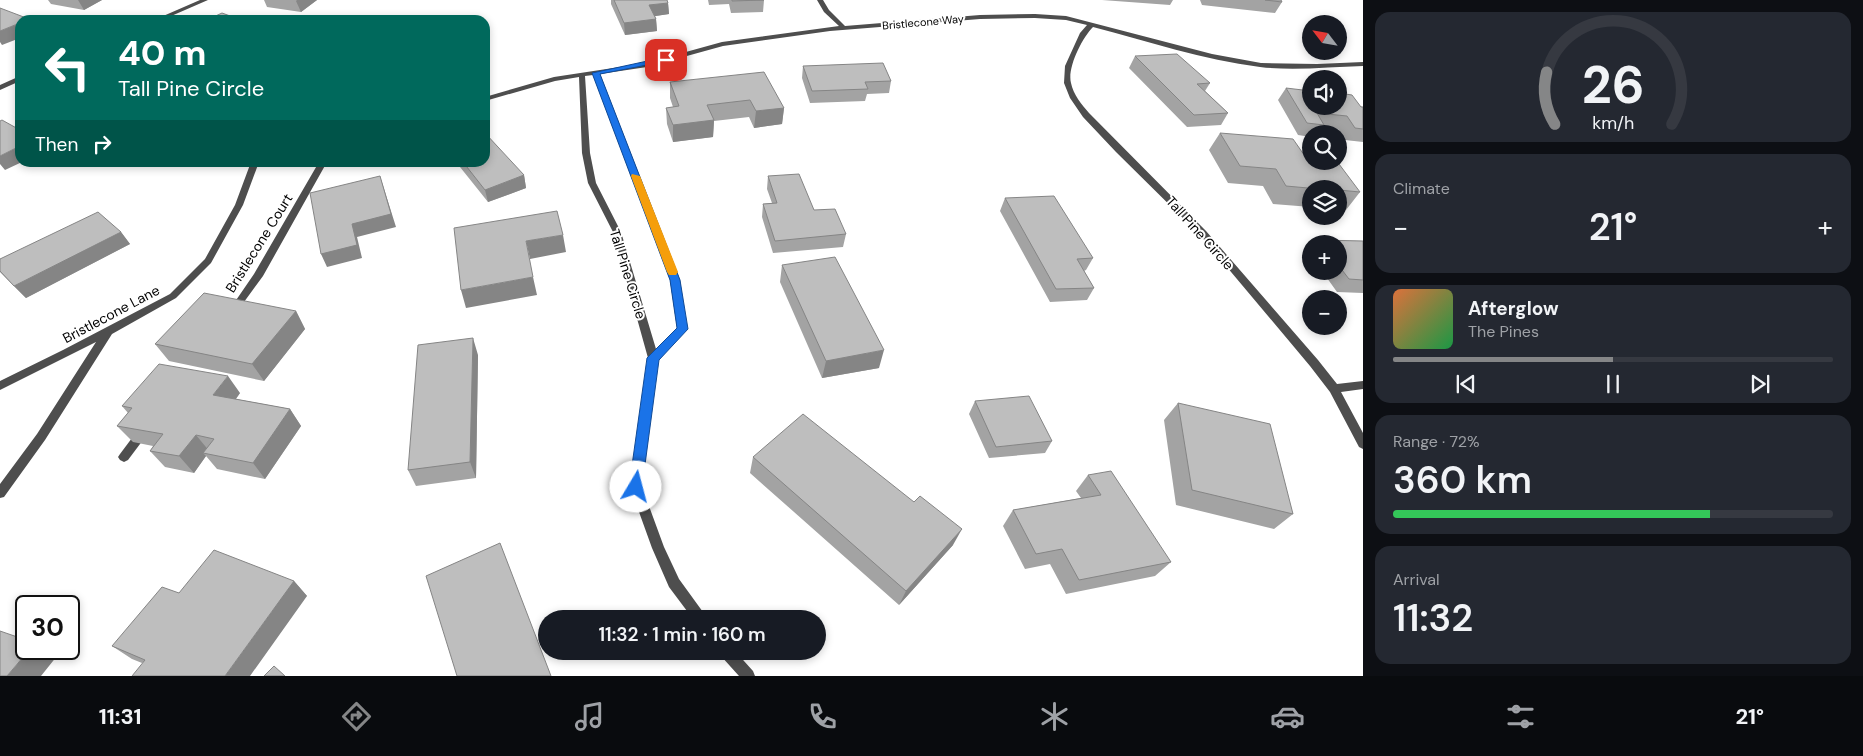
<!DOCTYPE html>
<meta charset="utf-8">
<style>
:root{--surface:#171b24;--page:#242831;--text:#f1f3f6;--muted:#9ea1a6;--line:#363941;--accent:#858687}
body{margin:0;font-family:"DM Sans",sans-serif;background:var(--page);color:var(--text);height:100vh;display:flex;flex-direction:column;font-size:19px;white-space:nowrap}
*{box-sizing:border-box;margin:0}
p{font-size:16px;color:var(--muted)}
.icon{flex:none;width:28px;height:28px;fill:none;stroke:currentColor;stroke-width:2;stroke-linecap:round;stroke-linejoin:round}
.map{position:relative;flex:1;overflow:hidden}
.side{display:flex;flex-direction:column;gap:12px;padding:12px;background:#0d0f14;width:500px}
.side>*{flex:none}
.top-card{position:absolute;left:15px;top:15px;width:475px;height:152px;border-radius:15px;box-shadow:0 2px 8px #0003;background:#00695c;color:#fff;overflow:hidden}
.needle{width:32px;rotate:301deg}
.fabs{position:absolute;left:1302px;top:15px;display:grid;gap:10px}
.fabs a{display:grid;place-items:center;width:45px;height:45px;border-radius:50%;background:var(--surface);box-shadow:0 2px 8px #0003;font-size:25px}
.speed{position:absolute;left:15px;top:595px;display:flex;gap:10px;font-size:25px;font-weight:700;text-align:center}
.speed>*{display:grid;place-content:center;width:65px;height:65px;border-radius:50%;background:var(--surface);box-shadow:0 2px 8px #0003;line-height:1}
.speed .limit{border:2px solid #111;border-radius:8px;background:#fff;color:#111}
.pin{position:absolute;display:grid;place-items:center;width:42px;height:42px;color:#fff;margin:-21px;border-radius:10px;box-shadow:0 2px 8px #0006}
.me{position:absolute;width:55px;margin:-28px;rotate:8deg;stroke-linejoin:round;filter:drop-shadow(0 0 4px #0008)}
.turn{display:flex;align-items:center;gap:18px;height:105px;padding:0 20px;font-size:22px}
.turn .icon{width:65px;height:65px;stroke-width:2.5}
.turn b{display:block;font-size:35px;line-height:42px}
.then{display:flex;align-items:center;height:48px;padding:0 20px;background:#0003;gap:10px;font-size:19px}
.big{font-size:38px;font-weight:600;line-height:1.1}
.side .widget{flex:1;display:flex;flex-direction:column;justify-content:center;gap:8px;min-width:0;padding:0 18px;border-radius:15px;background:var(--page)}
.side .dial{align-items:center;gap:0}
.dial svg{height:130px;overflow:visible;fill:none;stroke:var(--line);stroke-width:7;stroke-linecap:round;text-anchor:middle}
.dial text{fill:var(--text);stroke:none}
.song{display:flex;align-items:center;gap:15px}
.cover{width:60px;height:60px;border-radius:8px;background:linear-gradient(135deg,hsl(20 70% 55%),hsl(140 70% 35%))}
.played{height:5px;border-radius:2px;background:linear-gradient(90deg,var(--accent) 50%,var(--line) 50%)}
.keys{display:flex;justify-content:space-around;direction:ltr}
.heat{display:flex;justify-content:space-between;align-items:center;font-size:28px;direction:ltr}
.charge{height:8px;border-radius:4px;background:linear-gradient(90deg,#34c759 72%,var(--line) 0)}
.trip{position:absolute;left:538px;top:610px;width:288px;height:50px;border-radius:25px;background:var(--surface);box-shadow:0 2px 8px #0003;font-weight:600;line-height:50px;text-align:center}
.menu{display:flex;height:80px;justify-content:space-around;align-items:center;background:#090b0e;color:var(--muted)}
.menu .icon{width:35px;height:35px}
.menu .active{color:var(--accent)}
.menu b{font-size:22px;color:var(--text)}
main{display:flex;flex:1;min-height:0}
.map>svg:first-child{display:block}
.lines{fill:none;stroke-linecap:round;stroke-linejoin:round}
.minor{fill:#4e4e4e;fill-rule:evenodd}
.wall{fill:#a3a3a3}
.shaded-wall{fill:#858585}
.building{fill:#bebebe;stroke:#858585}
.route{fill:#1a73e8;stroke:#114b97}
.slow{fill:#f59e0b}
.labels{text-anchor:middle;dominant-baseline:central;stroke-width:4;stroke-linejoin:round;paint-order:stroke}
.far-street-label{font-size:11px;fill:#000;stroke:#fff}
.street-label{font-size:14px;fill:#000;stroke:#fff}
</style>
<main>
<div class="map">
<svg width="1363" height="676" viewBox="0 0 1363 676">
<rect width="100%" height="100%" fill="#fff"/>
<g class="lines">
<path class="minor" d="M200,0H208L162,20H154Z
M817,0H823L829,10L845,26L980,15L1035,14L1066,16L1212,54L1261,63L1317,64L1363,62V66C1329,67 1293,71 1260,67C1203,60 1148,41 1093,27C1082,38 1067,68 1071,83C1073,94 1082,105 1089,113L1206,231L1318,360L1337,384L1363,381V389L1341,392L1363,433V449L1359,447L1330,392L1310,366L1200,235L1116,152L1083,117L1070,98L1064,83L1065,66L1080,33L1087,25L1066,20L1035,18L980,19L830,31L723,46L647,67L600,74L680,280L687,329L658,359L642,487L664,547L679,579L708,619H693L669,587L652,548L630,487L648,358L613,232L588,183L582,153L579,77L555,81L485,101V97L554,77L646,63L722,42L839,26L824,12ZM593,75L670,280L677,328L656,349L621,232L596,183L590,153L585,76Z
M20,76V81L0,90V85Z
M251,162H259L243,205L211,263L176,298L112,334L45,440L4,497L0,498V484L37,434L96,342L0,390V381L63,350L170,294L205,259L235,205Z
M319,162H327L263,276L236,313H230L228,311L230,309L254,274Z
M142,428L146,430L148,433L146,436L128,460L124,462L120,460L118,457L120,454L138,430Z
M719,651H735L753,671L755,676H739L721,656Z"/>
</g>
<path class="wall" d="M48,0H102L84,10L51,4Z
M264,0H317L301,12L267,7Z
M611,0H667L668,3L669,14L655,16L656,19L657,31L625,35L611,4Z
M708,0H764L763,12L731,13L729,4L709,5Z
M1102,0H1173L1170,5Z
M1200,0H1281L1282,2L1275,13L1202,5Z
M1135,56L1210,83L1205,91L1228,113L1221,125L1187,127L1129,68Z
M803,66L891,81L889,93L867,94L865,101L810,103L802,78Z
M670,82L784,108L782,124L754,128L749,117L714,121L713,137L673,142L667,124L666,108L673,107L670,98Z
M1286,88L1363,107V142L1345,140L1338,129L1323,127L1318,134H1311V137L1298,135L1278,100Z
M1220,133L1309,162L1360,192L1346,210L1339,209V189H1311V207L1273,204L1263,186L1228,183L1209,150Z
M456,162H485L524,175L526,188L488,202Z
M768,176L846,234L843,247L773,253L762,217L763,204L772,203L767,189Z
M1005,198L1093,258L1086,270L1084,271L1094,288L1087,300L1050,302L1000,211Z
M121,232L130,244L26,298L0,272V259Z
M1318,240L1363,241V293L1337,292L1322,271H1339V244H1315Z
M1311,248V257L1308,253Z
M782,265L879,368L822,378L780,282Z
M296,311L305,329L264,381L169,361L155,344Z
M478,355L476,478L416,486L408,470Z
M240,393L236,399L290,409L301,426L265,479L217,469L206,456L194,473L165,467L150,451L153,446L133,442L117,426L128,413L122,406Z
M975,401L1052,441L1045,453L989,458L969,414Z
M1178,403L1293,514L1274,529L1176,505L1164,420Z
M753,457L953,545L899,605L750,473Z
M1088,475L1171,562L1155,576L1066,594L1050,564L1025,569L1003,526L1013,510L1081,498L1076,491Z
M294,581L307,596L142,663L132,659L112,646L179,593Z"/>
<path class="shaded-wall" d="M78,0H102L84,10Z
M297,0H317L301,12L296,1Z
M668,3L669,14L649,17V5Z
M656,19L657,31L625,35L624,23Z
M20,23V38L2,45L0,42V31Z
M784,108L782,124L754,128L756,111Z
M714,120L713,137L673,142V125Z
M20,146V162H22L5,170L0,164V156Z
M524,175L526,188L488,202L485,190Z
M380,176L396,227L357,237L362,258L327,267L321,254L352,224Z
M121,232L130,244L26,298L14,286Z
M563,235L566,252L530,259L526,241Z
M533,277L537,295L466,308L461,290Z
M296,311L305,329L264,381L252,364Z
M473,338L478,355L476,478L470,462Z
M884,350L879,368L822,378L826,361Z
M228,376L240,393L226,412L213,395Z
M290,409L301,426L265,479L253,463Z
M196,435L210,452L203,453L206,456L194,473L179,456Z
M962,529L953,545L899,605L906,591Z
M294,581L307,596L250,676H225Z
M30,649H45L57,656L41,676H7Z"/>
<path class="building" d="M614,0H667L668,3L649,5L656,19L624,23Z
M732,0H764L732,1Z
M1265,0H1281L1282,2Z
M0,8L29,19L27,20H20V23L0,31Z
M222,13L241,20H196L201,18L207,20Z
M1177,54L1210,83L1197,84L1228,113L1194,115L1135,56Z
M883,63L891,81L865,82L868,89L812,91L803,66Z
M764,72L784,108L756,111L750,100L707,105L714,120L673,125L666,108L679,106L670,82Z
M1286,88L1311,91V106H1339V93L1352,95L1361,107H1363V129L1355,128L1347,116L1317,113L1324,125L1307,123Z
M2,120L20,130V146L0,156V121Z
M485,133L524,175L485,190L463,162H485Z
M1220,133L1293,139L1309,162L1339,164L1360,192L1339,190V189H1319L1286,186L1276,169L1240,166Z
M799,174L814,210L835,209L846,234L775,241L763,204L777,203L768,176Z
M380,176L391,214L352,224L357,245L321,254L310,193Z
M1054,196L1093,258L1077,259L1094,288L1056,289L1005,198Z
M557,211L563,235L526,241L533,277L461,290L454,228Z
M98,212L121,232L14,286L0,271V259Z
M1318,240L1363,241V280L1349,279L1339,266V244H1321Z
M835,257L884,350L826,361L782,265Z
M204,293L296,311L252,364L155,344Z
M473,338L470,462L408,470L418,345Z
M159,364L228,376L213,395L290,409L253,463L203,453L214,439L196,435L179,456L150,451L163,434L117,426L132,408L122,406Z
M1029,396L1052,441L996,447L975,401Z
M1178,403L1270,424L1293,514L1192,490Z
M803,414L914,502L920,496L962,529L906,591L753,457Z
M1111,471L1171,562L1079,580L1062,549L1036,554L1013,510L1101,495L1088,475Z
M500,543L551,676H457L426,576Z
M214,550L294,581L225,676H132L145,660L112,646L162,587L179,593Z
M0,631L26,640V649H30L7,676H0Z
M274,666L285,676H264Z"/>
<path class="route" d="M666,57L668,58V61L600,74L680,280L688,329L659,360L642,487L640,491H631L629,487L647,358L677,328L670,280L592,73Z"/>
<path class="slow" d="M632,174L640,176L678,272L676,275H669L667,272L631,176Z"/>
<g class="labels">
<g class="far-street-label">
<text transform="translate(923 22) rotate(-5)">Bristlecone Way</text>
</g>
<g class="street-label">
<text transform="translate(1200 233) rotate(48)">Tall Pine Circle</text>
<text transform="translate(259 243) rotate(-58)">Bristlecone Court</text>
<text transform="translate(628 274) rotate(73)">Tall Pine Circle</text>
<text transform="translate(111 314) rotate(-28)">Bristlecone Lane</text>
</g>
</g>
</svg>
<div class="fabs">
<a><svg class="needle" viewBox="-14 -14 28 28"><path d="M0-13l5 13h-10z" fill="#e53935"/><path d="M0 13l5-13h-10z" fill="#9ea1a6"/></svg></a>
<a><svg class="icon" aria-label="sound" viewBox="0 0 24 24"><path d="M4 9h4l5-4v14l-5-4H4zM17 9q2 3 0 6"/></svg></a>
<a><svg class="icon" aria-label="search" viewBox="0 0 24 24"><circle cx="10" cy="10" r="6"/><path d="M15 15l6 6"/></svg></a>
<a><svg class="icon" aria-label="layers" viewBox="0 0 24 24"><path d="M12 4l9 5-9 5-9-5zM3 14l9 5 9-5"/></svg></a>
<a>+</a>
<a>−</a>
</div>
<div class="speed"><div class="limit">30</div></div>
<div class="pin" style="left:666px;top:60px;background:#d93025"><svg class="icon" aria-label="arrive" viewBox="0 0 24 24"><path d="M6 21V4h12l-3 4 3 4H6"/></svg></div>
<svg class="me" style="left:636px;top:487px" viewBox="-20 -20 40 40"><circle r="19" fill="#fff"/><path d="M0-13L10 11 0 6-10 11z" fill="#1a73e8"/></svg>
<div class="trip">11:32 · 1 min · 160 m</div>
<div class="top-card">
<div class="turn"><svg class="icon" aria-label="left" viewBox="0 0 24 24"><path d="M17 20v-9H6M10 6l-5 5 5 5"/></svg><div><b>40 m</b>Tall Pine Circle</div></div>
<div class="then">Then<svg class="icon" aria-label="right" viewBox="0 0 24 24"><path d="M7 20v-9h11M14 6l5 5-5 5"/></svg></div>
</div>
</div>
<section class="side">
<div class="widget dial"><svg viewBox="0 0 100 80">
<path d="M14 69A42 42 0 1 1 86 69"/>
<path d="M14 69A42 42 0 0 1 9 37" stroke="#858687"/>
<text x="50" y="56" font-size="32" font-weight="700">26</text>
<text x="50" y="72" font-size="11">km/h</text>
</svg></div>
<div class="widget"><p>Climate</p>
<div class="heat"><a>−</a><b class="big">21°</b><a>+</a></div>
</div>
<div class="widget">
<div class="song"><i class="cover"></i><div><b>Afterglow</b><p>The Pines</p></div></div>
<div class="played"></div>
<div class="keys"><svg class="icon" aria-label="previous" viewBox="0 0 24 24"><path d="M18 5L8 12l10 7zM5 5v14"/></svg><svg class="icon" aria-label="pause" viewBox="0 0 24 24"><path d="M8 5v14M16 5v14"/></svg><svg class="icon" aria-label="next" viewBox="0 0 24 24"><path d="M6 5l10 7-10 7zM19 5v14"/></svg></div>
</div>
<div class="widget"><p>Range · 72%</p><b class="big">360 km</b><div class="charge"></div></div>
<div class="widget"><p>Arrival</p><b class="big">11:32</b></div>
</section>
</main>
<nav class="menu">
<b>11:31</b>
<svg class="icon active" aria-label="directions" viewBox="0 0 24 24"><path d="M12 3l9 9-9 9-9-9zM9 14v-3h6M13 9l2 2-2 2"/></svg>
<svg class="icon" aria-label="music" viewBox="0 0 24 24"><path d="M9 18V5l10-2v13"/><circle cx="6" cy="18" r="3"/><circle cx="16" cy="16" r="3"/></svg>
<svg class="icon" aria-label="phone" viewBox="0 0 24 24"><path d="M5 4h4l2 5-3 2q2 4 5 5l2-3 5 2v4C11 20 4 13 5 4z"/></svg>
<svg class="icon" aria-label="climate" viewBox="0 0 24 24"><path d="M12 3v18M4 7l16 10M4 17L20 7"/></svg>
<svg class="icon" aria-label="car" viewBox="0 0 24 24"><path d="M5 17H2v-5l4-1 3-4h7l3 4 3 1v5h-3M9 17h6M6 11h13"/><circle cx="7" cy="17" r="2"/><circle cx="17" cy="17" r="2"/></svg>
<svg class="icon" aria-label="filters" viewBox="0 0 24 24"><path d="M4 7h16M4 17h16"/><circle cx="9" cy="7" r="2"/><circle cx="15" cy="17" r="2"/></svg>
<b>21°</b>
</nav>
